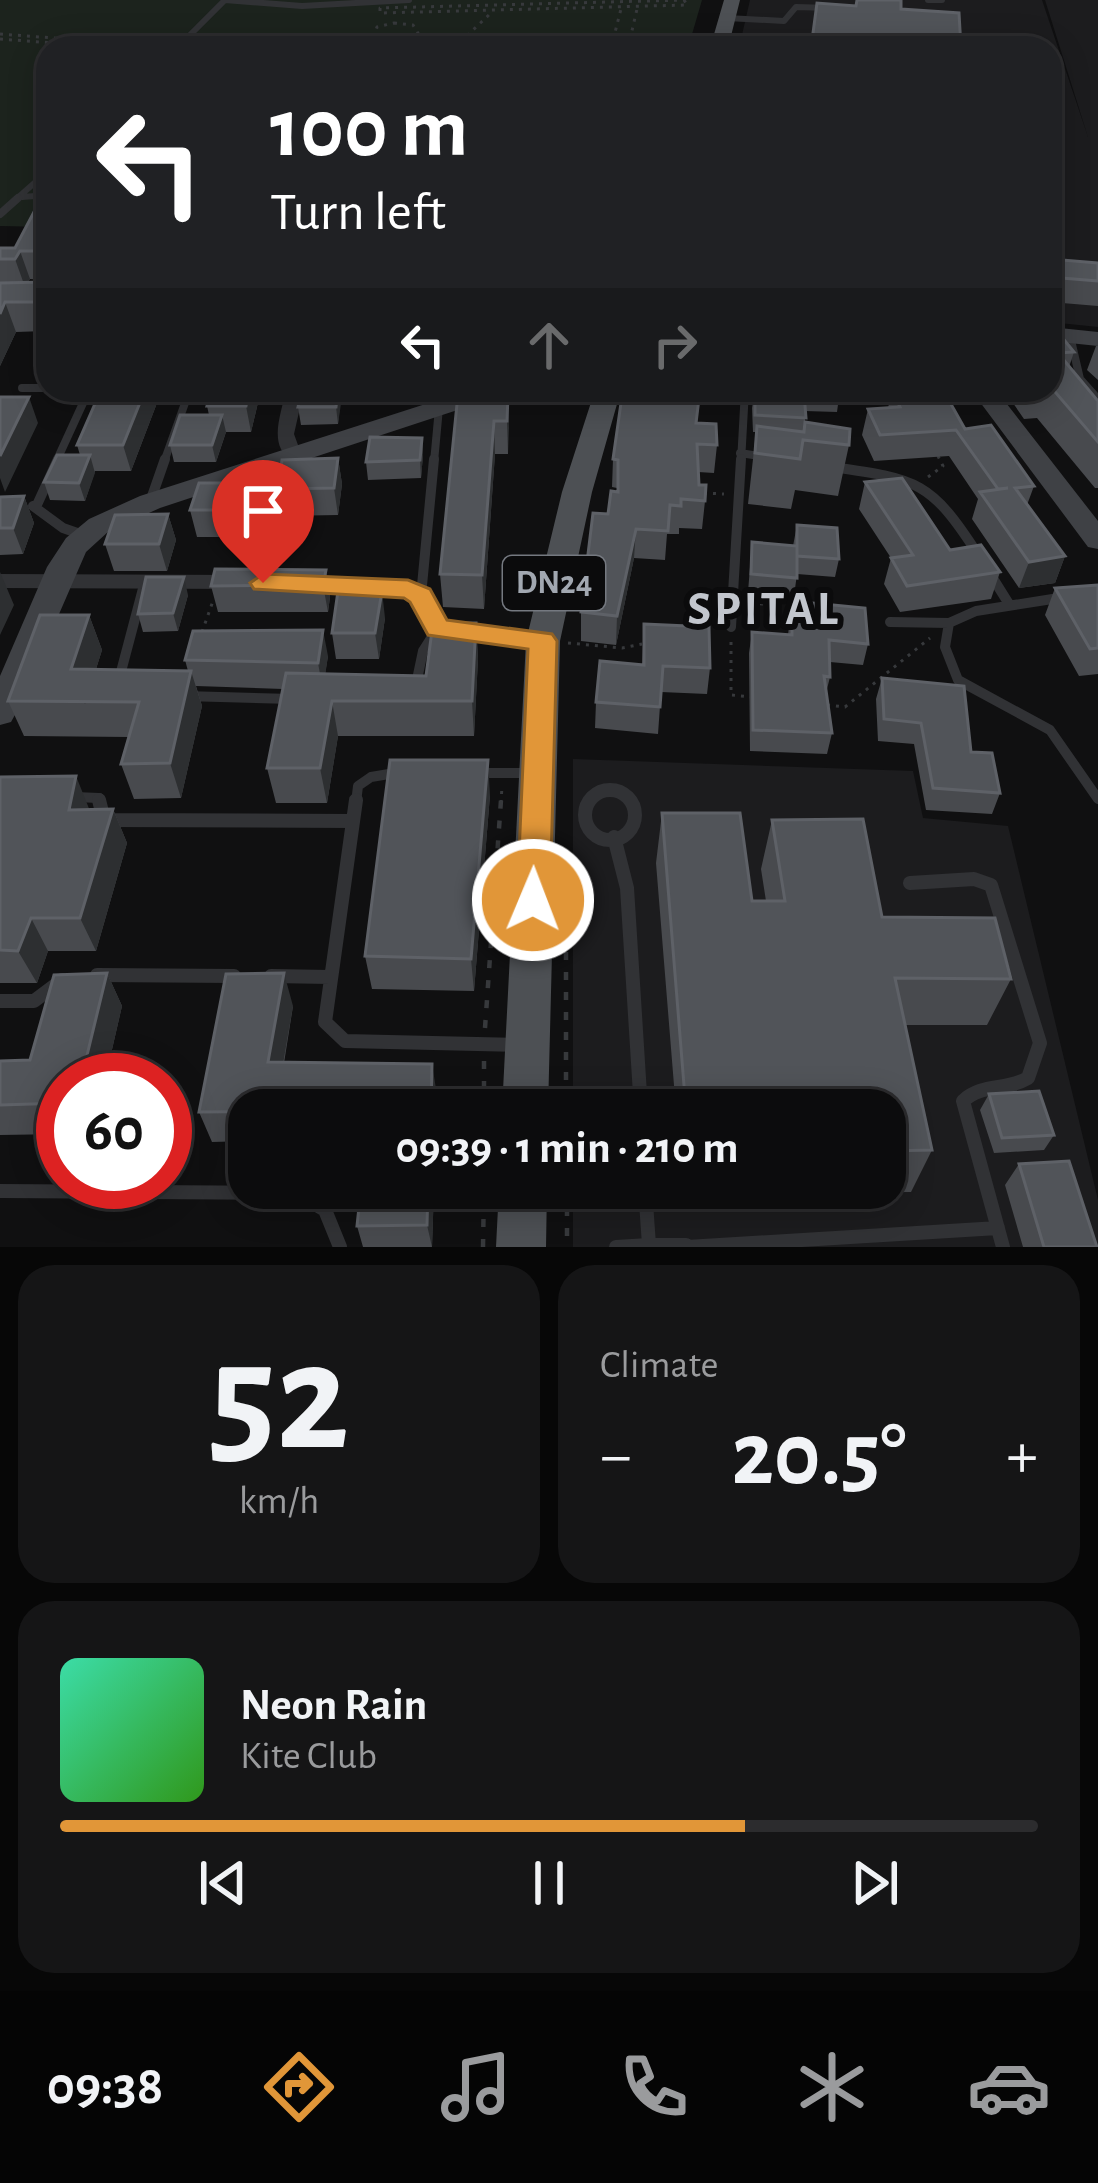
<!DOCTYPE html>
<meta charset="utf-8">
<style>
:root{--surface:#0c0c0d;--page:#151516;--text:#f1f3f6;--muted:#9a9b9d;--line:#2c2c2e;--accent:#e19638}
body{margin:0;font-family:"Alegreya Sans",sans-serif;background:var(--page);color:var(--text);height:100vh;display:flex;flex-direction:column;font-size:45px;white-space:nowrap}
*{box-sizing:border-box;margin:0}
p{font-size:39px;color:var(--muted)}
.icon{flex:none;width:66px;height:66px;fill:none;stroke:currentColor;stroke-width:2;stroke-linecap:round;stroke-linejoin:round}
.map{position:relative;height:1247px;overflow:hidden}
.drawer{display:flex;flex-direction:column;gap:18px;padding:18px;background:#070707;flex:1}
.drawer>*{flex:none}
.top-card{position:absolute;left:36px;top:36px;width:1026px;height:366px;border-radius:36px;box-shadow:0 6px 30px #0003,0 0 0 3px var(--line);background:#202124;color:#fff;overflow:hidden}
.speed{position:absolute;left:36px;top:1053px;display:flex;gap:24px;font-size:60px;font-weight:700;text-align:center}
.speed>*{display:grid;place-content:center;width:156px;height:156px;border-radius:50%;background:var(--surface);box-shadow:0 6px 30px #0003,0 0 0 3px var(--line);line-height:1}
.speed .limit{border:18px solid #d22;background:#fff;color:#111}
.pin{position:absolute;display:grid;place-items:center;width:102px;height:102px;color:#fff;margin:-123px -51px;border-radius:50% 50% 50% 0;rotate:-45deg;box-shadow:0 0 12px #0007}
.pin .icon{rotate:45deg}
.me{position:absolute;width:132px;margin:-66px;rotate:1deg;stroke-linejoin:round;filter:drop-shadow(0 0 9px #0008)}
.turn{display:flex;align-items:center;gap:42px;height:252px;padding:0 36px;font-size:54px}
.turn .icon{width:156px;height:156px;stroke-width:2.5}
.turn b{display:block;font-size:84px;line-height:102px}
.lanes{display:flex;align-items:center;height:114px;padding:0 36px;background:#0003;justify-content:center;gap:60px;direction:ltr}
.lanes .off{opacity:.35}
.big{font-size:90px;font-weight:700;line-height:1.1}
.drawer .tile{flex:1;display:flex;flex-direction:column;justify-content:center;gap:18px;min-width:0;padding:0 42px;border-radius:36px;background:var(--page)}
.drawer .dial{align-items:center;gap:0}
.dial b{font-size:156px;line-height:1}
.song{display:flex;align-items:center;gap:36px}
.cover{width:144px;height:144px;border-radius:18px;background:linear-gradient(135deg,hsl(160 70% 55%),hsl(110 70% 35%))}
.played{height:12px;border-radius:6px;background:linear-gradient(90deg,var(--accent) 70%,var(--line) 70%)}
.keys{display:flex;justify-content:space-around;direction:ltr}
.heat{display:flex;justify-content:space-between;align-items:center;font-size:66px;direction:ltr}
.drawer .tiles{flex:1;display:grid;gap:18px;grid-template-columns:1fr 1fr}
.tile:last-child{grid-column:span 2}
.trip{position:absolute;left:228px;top:1089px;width:678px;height:120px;border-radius:36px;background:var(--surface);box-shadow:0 6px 30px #0003,0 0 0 3px var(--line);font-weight:700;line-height:120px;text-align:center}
.tabs{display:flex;height:192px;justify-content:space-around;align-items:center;background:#050505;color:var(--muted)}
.tabs .icon{width:84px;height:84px}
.tabs .on{color:var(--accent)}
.tabs b{font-size:54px;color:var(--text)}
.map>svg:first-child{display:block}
.built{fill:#1c1c1e}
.green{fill:#1c231d}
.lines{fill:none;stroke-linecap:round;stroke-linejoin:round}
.path-far1{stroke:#37393c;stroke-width:3;stroke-dasharray:3 6;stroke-linecap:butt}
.path{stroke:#37393c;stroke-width:4.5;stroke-dasharray:8 12;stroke-linecap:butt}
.lane-far3{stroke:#313235;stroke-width:6}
.lane-far2{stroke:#313235;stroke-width:8}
.lane-far1{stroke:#313235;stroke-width:10}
.lane{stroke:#313235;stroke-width:14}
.street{fill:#313235;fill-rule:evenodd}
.secondary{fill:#3f4145;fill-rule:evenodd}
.primary{fill:#4d5054;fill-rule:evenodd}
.wall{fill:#484a4e}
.shaded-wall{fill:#2d2f31}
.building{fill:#515459;stroke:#5e6167;stroke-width:3}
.route{fill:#e19638;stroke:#926224;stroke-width:3}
.labels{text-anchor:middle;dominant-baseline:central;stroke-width:12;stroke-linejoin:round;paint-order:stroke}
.shield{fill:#0b0b0c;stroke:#757980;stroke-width:3}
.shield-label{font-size:33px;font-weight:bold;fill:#a2a8b1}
.district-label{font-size:48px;font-weight:bold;letter-spacing:3px;fill:#c2c6cd;stroke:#0b0b0c}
</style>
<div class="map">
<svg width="1098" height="1247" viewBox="0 0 1098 1247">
<rect width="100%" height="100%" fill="#101011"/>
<path class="built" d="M750,0H1042L1088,137L1045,0H1098V327L1050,322V48H982L977,36L980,48H739Z
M573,759L913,771L923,818L1008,826L1098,1200V1247H573V1188H885V1110H573Z"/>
<path class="green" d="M0,0H702L688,48H48V227L0,226Z"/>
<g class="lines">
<path class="path-far1" d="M684,0L687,5L380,13V8Z
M394,23L413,25L418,33L396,40L374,35L377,27Z
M0,34L162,46
M0,39L121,48
M454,48L492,12
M611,48L621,9
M628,48L637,9
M928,477L943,466L937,454
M704,493L724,494
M751,603L795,607
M202,632L213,601
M731,642V695L752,697
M568,643L622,648L642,644
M827,705L845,707L930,638
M501,803L502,786"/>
<path class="path" d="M566,872V1110
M485,1028L501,800
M484,1061V1110
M567,1188V1247
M483,1247L484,1188"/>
<path class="lane-far3" d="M928,0H942
M727,18L784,21L796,7L830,8
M177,48L225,0L302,6L409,0
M22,197L48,195
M14,201L48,171"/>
<path class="lane-far2" d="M0,214L18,198
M1070,336L1080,379L1098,399
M22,388H48
M937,390L987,396
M740,453L766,457
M56,462L89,390
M164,462L185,403L178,390
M434,462L439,408
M741,462L745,390"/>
<path class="lane-far1" d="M832,467C918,479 931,481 979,556
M150,502L165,459
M33,506L63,528L83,535
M36,507L58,459
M989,572L1009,604
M421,596L434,459
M1065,597L976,611L949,623L945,647L958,680L1050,730L1098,799
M890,622L949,623
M731,627L741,459
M118,683L145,581
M415,689L423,651L437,629
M184,696L292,699
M474,773H533
M75,797L99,798L100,803
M356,803L358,786L371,777L401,772"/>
<path class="lane" d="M585 815a25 25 0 1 1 50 0a25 25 0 1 1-50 0Z
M99,800L104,820L352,821
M356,800L325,1022L345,1041L517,1045
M614,837L627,888L641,1110
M910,883L974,879L991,885L1040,1043L1028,1078C1006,1091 982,1083 963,1101L1003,1247
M97,975L234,976
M271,976L330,977
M0,1001H34L62,980
M0,1191L296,1193L325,1210L340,1247
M649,1245H686
M616,1247L649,1245L645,1188
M687,1247L998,1228"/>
<path class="street" d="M286,390H304L294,434L302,456L293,462C267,446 281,415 286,390Z
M0,574L241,575L251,582L241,589L0,588Z
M302,577L415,584L428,591L445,621L543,633L554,641L543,649L438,635L431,633L413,601L404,596L295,589L292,584Z"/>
<path class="secondary" d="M1050,327L1098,332V346L1050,341Z
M469,390H506L503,395L160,508L109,531L86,552L16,713L11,722L0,725V676L47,567L66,538L89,519L140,496Z
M971,390H996L1098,521V549L1088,547Z"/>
<path class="primary" d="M724,0H740L728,48H710Z
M595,390H621L592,492L560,641L548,1110H502L526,641L562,492Z
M499,1188H547L546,1247H496Z"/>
</g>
<path class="wall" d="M48,210V275L45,280L30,279L28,282L48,294V324L45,331L16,332L0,366V248H15Z
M1050,259L1098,263V306L1050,302Z
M1050,325L1074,352L1069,367L1098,401V488H1095L1037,418L1024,419L1004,390H1050Z
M1096,346H1098V380L1087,370Z
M212,390H261L251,432H226L216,462H174L170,445L209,415L207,406Z
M302,390H370V393L341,394L338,424L301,425L298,407Z
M644,390H725L723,404L699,403L697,423L717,445L714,473L698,472L699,485L705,501L702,529L679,528V534H667L665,560L634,558L616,645L581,641V612L608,514L617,492V488L612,487L613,459L643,399Z
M755,390L785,392V390H840L837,412L805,411V422L849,445L838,496L795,490L791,509L748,504L756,432H753L752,408Z
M892,390L965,429L1034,486L1027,505L1065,556L1055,583L1019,588L972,519L978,499L949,456L874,461L862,435L868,409L888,408Z
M458,394L508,395V454H495L484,609L443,607L440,574Z
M157,403L131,471H95L85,501L50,500L44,482L80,455L77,445Z
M422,438L423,455L421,478L368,480L366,462Z
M338,458L342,484L338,515L283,516L278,489Z
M865,482L950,550L1000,572L991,599L900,612L884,584L891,558L859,509Z
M259,483L264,510L258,537H197L190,510Z
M24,496L34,523L23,554L0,555V497Z
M168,514L176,540L167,571H114L105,544Z
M797,525L839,559L835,577L797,574L794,596L748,592L752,542L793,546Z
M326,570L330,597L328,612H218L211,586Z
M1098,585V674L1079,676L1045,615L1055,588Z
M188,595L178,631L143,632L138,614Z
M792,601L868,644L863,665L830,662V677L826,693L832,733L827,754L750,751L749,653L752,632L788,635Z
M89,615L102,650L96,669L188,671L185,660L328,656L325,674L426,676L476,623L478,659L474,736H338L327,803H276L267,768L283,689L196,686L202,706L181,798L134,799L121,764L129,737L24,736L8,701Z
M385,618L379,659H336L332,633Z
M644,624L710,668L707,694L661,692L658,734L595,728L596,702L642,665Z
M882,678L971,752L1000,793L992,814L926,810L914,744L878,741L876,699Z
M0,777L89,809H113L127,843L96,951H48L37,983H0Z
M490,795L474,991L372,989L365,956Z
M662,813L752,901H766L761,869L772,820L882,917L1011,979L987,1025H905L932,1150L911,1192L682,1194V1188H885V1110H676L656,863Z
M107,973L122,1006L105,1080H63V1134L0,1135V1061L30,1060Z
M293,1006L284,1063L437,1095L249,1110V1141L212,1142L199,1112Z
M989,1094L1054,1135L1044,1150L994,1153L980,1110Z
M1019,1164L1097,1247H1023L1005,1185Z
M361,1188H434L432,1247H363L357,1226Z"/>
<path class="shaded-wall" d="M48,232V275L45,280L36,251Z
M20,251L30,279L25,287L15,259Z
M44,282L48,294V324L45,331L35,302Z
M5,302L16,332L0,366V314Z
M145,390H153L157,403L131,471L123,445Z
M249,390H261L251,432L246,406Z
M338,390H341L342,397L338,424L336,407Z
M508,395L509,428L508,454L507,421Z
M29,397L38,423L5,492L0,478V456Z
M222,415L226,432L216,462L212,445Z
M494,421L495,454L484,609L482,575Z
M422,438L423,455L421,478L420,460Z
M90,455L95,473L85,501L79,483Z
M338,458L342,484L338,515L334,488Z
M259,483L264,510L258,537L252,510Z
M24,496L34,523L23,554L13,528Z
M168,514L176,540L167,571L159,544Z
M636,529L634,558L616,645L617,616Z
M1065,556L1055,583L1019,588L1029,562Z
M326,570L330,597L328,612L323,585Z
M0,572L14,605L0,635Z
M184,577L188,595L178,631L173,613Z
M382,591L385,618L379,659L375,633Z
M89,615L102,650L85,704L71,669Z
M476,623L478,659L474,736L472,701Z
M323,630L328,656L323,690L318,663Z
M191,671L202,706L181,798L170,763Z
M332,701L338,736L327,803L320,768Z
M488,760L490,795L474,991L471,959Z
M76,776L90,811L69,810Z
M113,809L127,843L96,951L80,918Z
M31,918L48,951L37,983L18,951Z
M107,973L122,1006L105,1080H81Z
M284,973L293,1006L278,1093L268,1062Z
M432,1064L437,1095L436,1110H431Z
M428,1188H434L432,1247L427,1225Z"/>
<path class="building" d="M857,0H901V9L959,13L961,48H811L817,3L856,6Z
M35,210H48V232L36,251H20L15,259H0V248H15Z
M1050,259L1098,263V281L1050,277Z
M44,282L35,302H5L0,314V283Z
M1050,325H1052L1074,352L1058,353L1098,401V442L1050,386Z
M101,390H145L123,445H77Z
M212,390H249L246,406H207Z
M302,390H338L336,407H298Z
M644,390H700L696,423L716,424L717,445L697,444L699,485H706L705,501L681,499V506L670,505L668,531L636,529L617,616L581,612L593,513L608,514L611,491L618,492V460L613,459L622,396L643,399Z
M755,390L789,392V390H840V395L804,393L806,418L755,415Z
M892,390H943L965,429L991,425L1034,486L1015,488L1065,556L1029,562L980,492L1008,488L998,489L956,430L880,435L868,409L900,407Z
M458,394L508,395L507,421H494L482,575L440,574Z
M0,397H29L0,456Z
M180,415H222L212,445H170Z
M805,422L850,429L849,445L803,440L800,459L755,453L757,426L804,432Z
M370,437L422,438L420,460L366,462Z
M57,455H90L79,483L44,482Z
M338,458L334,488L278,489L282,460Z
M902,478L950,550L981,545L1000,572L907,586L891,558L913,555L865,482Z
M199,483H259L252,510H190Z
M24,496L13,528H0V497Z
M168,514L159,544H105L115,515Z
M797,525L837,528L839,559L797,556Z
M752,542L797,546V578L751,574Z
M215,569L326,570L323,585L211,586Z
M146,577H184L173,613L138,614Z
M1098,585V648L1090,649L1055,588Z
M338,591H382L375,633H332Z
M792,601L865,608L868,644L829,640L830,677L824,676L832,733L753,730L752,632L792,635Z
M40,615H89L71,669L191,671L170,763L121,764L139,702L8,701Z
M433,623H476L472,701H332L320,768H267L286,673L426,676Z
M644,624L709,627L710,668L663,666L660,707L596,702L600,661L644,665Z
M323,630L318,663L185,660L193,631Z
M882,678L964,686L971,752L992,753L1000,793L933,788L921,723L884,719Z
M390,760H488L471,959L365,956Z
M76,776L69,810L113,809L80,918H31L18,951L0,950V777Z
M662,813H740L752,901H785L772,820L863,819L882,917L995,918L1011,979L895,978L932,1150L885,1151V1110H686Z
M107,973L81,1080H63V1103L0,1105V1061L30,1060L54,975Z
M284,973L268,1062L432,1064L431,1110L199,1112L226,974Z
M1039,1091L1054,1135L1002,1138L989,1094Z
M1069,1161L1097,1247H1044L1019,1164Z
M361,1188H428L427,1225L357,1226Z"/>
<path class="route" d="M263,574L408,580L430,589L447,620L552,634L557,641L550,900L545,910L533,914L522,910L517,900L528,649L428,635L410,602L404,598L254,589L250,583Z"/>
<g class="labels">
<rect class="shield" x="503" y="556" width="102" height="54" rx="9"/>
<g class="shield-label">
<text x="554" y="583">DN24</text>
</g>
<g class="district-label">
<text x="764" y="610">SPITAL</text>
</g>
</g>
</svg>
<div class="speed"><div class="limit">60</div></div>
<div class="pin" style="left:263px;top:583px;background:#d93025"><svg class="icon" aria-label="arrive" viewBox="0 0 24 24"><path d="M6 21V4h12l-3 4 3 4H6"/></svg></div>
<svg class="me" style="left:533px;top:900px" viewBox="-20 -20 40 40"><circle r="17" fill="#e19638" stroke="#fff" stroke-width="3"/><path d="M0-11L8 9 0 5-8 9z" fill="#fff"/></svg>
<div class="trip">09:39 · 1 min · 210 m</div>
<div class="top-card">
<div class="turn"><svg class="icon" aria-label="left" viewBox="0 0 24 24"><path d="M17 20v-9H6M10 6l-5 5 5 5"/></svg><div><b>100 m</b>Turn left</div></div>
<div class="lanes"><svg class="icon" aria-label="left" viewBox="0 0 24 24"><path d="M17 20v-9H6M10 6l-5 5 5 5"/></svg><svg class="icon off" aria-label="ahead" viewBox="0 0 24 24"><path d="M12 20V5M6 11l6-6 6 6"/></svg><svg class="icon off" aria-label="right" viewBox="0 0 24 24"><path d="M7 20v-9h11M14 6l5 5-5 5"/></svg></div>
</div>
</div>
<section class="drawer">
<div class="tiles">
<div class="tile dial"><b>52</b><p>km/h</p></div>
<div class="tile"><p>Climate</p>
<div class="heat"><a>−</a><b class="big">20.5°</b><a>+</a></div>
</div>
<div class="tile">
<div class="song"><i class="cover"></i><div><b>Neon Rain</b><p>Kite Club</p></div></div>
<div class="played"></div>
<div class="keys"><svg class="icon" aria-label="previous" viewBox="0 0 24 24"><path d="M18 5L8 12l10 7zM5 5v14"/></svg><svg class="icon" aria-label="pause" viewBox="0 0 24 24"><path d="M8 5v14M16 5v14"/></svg><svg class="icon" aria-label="next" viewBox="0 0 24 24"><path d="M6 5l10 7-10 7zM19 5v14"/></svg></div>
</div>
</div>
</section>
<nav class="tabs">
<b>09:38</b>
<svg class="icon on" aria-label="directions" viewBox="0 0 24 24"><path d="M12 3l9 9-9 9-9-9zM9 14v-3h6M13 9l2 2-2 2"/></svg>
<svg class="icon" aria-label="music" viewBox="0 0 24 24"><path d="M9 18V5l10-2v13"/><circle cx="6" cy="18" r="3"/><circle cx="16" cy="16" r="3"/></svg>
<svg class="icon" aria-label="phone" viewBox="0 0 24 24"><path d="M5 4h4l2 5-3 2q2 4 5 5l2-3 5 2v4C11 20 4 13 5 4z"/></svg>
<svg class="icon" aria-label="climate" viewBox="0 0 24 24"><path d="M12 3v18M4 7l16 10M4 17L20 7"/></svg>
<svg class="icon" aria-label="car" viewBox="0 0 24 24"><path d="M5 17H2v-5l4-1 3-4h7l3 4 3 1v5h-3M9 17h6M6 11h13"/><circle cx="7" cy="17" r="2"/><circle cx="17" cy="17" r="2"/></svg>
</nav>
